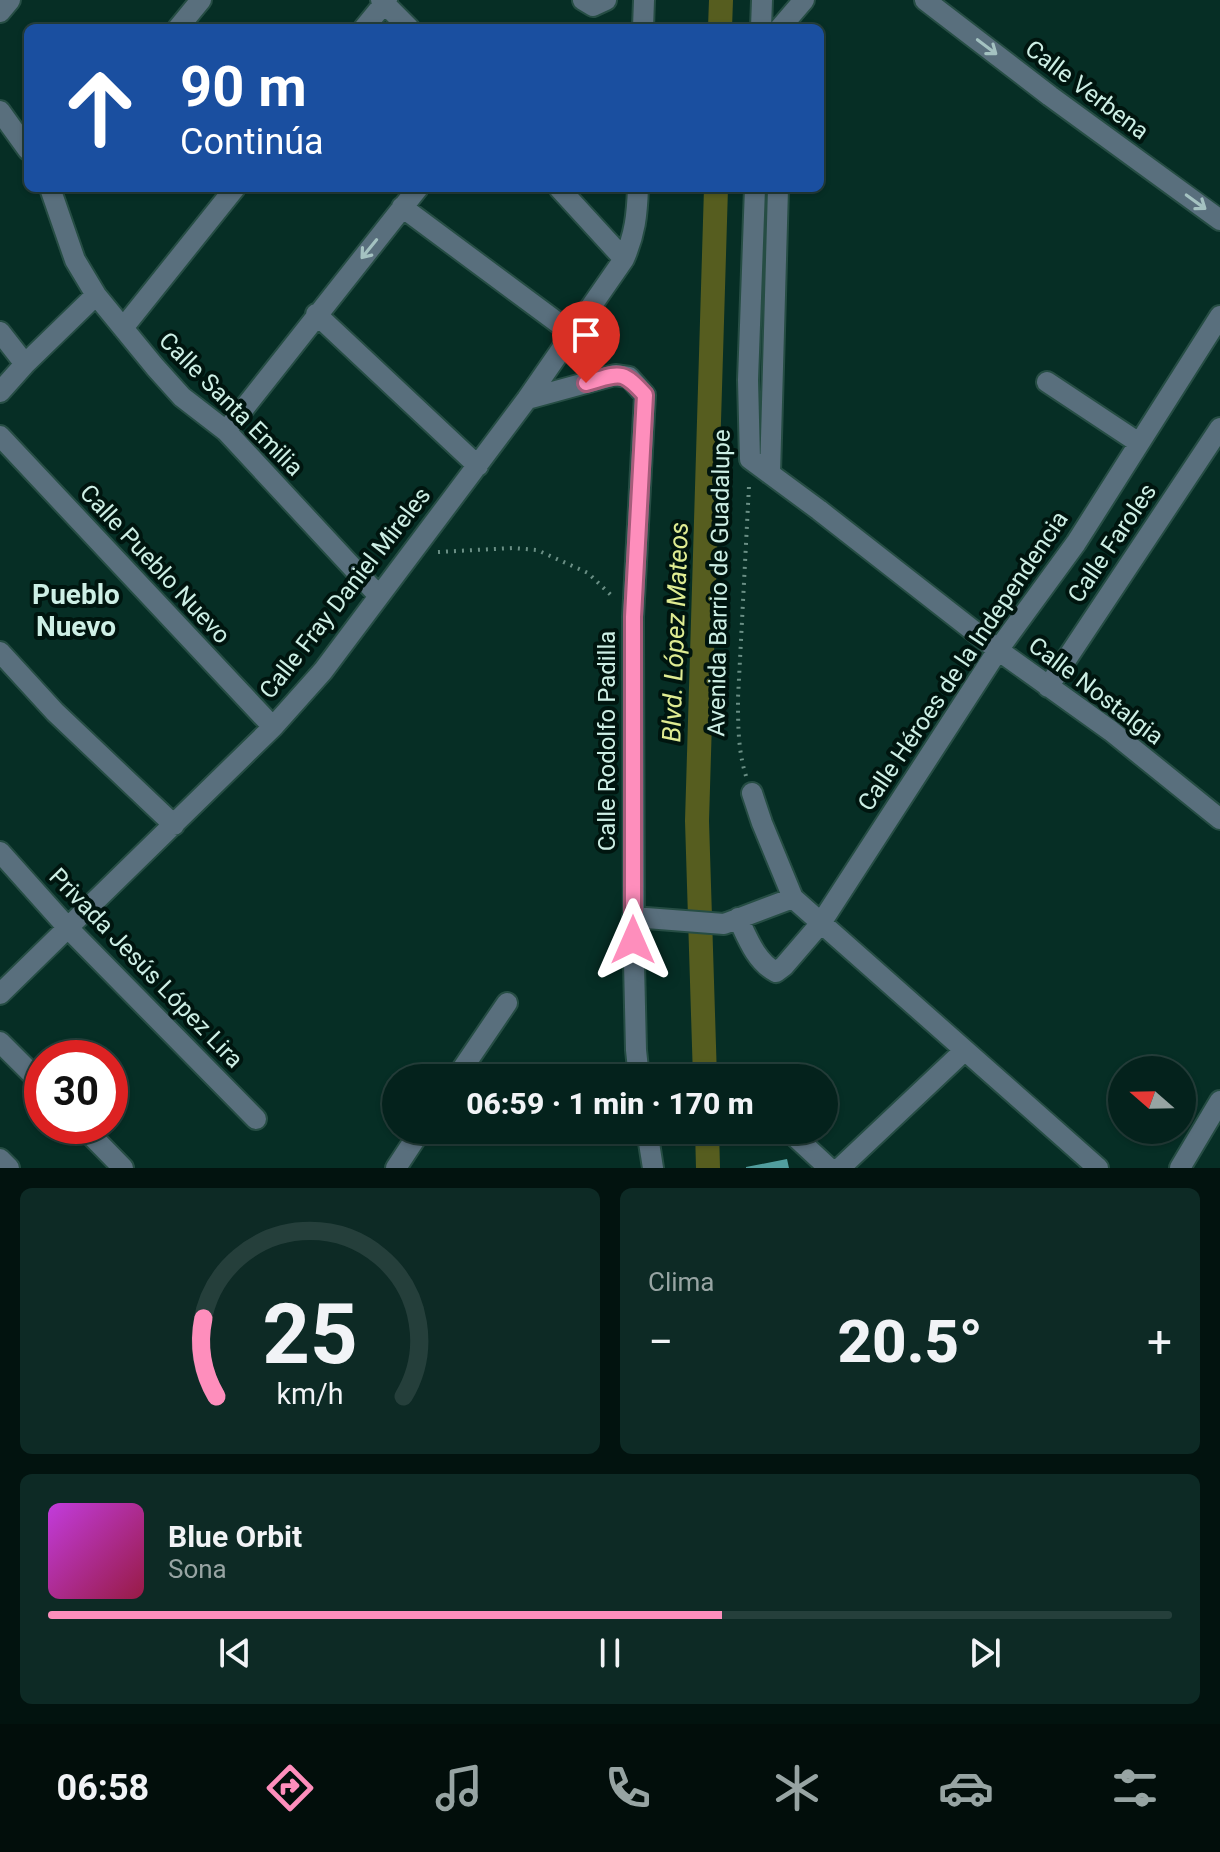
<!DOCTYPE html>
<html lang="es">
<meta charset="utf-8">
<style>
:root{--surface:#04221c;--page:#0d2a25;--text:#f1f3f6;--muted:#97a4a3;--line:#253f3b;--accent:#fe8ebc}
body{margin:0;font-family:Roboto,sans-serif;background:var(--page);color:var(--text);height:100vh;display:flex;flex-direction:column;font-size:30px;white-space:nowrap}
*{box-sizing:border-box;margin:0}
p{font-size:26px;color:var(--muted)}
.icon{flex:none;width:44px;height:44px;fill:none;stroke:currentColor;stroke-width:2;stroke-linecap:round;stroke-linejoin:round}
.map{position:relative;height:1168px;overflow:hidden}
.panel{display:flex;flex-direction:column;gap:20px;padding:20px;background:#02130f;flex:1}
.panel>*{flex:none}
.banner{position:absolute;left:24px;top:24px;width:800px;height:168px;border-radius:12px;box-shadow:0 2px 6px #0004,0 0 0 2px var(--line);background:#1a4fa0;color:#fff;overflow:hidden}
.needle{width:52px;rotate:290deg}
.controls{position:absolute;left:1108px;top:1056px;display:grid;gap:16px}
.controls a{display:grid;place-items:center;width:88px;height:88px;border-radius:50%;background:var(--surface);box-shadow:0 2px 6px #0004,0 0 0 2px var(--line);font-size:40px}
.speed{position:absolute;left:24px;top:1040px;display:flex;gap:16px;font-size:40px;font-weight:700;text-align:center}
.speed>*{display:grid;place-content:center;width:104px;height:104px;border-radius:50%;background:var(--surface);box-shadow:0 2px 6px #0004,0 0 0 2px var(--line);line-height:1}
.speed .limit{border:12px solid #d22;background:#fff;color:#111}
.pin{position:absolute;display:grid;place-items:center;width:68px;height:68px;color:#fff;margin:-82px -34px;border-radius:50% 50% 50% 0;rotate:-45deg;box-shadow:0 0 8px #0007}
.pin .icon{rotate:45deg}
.me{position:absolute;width:88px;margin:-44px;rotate:0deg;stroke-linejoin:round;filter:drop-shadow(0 0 6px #0008)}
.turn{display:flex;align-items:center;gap:28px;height:168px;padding:0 24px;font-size:36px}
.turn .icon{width:104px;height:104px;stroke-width:2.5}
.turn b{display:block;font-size:56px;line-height:68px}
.big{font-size:60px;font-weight:800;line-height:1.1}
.panel .tile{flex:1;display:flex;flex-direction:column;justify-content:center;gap:12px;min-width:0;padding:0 28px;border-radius:12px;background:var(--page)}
.panel .dial{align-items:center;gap:0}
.dial svg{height:208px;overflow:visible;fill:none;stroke:var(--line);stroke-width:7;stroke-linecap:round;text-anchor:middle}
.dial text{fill:var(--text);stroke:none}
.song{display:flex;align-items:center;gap:24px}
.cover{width:96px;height:96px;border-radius:12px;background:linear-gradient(135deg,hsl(290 70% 55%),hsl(340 70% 35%))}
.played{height:8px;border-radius:4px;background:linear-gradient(90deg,var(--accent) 60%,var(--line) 60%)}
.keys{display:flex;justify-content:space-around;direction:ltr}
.heat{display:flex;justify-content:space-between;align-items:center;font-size:44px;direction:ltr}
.panel .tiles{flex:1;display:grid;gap:20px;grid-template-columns:1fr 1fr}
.tile:last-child{grid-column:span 2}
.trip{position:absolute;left:382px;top:1064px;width:456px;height:80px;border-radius:40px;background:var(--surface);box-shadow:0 2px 6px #0004,0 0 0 2px var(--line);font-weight:800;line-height:80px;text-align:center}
.menu{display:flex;height:128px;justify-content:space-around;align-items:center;background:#020e0b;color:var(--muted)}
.menu .icon{width:56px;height:56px}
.menu .current{color:var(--accent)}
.menu b{font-size:36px;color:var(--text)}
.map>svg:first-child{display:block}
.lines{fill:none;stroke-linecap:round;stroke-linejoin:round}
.canal{stroke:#565d1f;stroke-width:24}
.building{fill:#519e9e}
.minor-casing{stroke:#264d44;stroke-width:24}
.path{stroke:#6a8f85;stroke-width:4;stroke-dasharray:2 6;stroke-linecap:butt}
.minor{stroke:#596f7d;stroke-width:20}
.oneway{stroke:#a4c2c1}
.route-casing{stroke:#a55c7a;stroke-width:20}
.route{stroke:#fe8ebc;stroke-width:14}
.labels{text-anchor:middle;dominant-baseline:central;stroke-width:8;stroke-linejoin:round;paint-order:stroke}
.street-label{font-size:24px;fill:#cdefe5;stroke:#00150f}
.water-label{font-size:26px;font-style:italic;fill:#dfec92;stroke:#00150f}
.quarter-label{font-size:28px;font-weight:bold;fill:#cdefe5;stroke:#00150f}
</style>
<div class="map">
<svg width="1220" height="1168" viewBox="0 0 1220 1168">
<rect width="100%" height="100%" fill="#062e25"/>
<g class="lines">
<path class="canal" d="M720,28L721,0
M705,1078L697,821L716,188
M707,1130L708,1168"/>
</g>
<path class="building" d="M787,1159L789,1168H746V1167Z"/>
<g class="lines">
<g class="minor-casing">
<path id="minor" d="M381,0L409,28
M583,0L593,6L606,0
M925,0L1050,96L1220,220
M0,12L10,0
M178,28L201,0
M364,28L387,0
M643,28L644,0
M761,28L762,0
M780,28L804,0
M0,111L28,150
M50,188L75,260L96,295L155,367L182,397L226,431L379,596
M559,188L624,259
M755,188L748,380L750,459L819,510L998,650L1111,731L1220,819
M402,207L573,334
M316,314L478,466
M123,328L235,188
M0,332L25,364
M1047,382L1139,443
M0,392L25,364L96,295
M527,399L615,375L629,377L645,395L633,617L634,963L636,1050L639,1078
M226,431L418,188
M0,436L273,727
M770,474L778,188
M0,652L55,712L174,825
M1048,687L1220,428
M752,793L762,823L793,898L1098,1168
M0,852L68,928L256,1119
M633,917L724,924L793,898
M738,918C747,937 756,962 776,972L784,966L821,923L998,650L1076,543L1220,316
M0,994L273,727L323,671L527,399L624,259C635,234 637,215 638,188
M0,1042L42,1084
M456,1078L507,1003
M82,1126L123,1168
M647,1130L653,1168
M788,1130L829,1168
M0,1159L9,1168
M396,1168L421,1130
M840,1168L964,1051
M1180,1168L1220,1101"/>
</g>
<path class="path" d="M438,552L513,548L537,550L588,573L614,598
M746,776C738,751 738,724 738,698L749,486"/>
<use href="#minor" class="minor"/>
</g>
<defs><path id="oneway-shaft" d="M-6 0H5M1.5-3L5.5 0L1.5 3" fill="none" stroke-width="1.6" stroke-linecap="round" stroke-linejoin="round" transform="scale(2)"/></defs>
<g class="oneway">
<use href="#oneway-shaft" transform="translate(987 47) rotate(37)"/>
<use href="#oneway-shaft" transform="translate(1196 202) rotate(36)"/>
<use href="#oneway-shaft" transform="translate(369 249) rotate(129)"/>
</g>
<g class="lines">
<g class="route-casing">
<path id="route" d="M586,383C619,374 621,368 645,395L633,617V940"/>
</g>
<use href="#route" class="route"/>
</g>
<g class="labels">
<g class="street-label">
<text transform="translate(1087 90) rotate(37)">Calle Verbena</text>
<text transform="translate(231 404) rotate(45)">Calle Santa Emilia</text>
<text transform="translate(1112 543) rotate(-56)">Calle Faroles</text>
<text transform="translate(155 564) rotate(47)">Calle Pueblo Nuevo</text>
<text transform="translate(719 583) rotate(-89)">Avenida Barrio de Guadalupe</text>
<text transform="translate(345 593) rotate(-52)">Calle Fray Daniel Mireles</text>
<text transform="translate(963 661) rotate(-56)">Calle Héroes de la Independencia</text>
<text transform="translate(1096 691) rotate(37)">Calle Nostalgia</text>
<text transform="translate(607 741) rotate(-90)">Calle Rodolfo Padilla</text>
<text transform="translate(146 968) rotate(46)">Privada Jesús López Lira</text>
</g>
<g class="water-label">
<text transform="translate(675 632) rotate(-88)">Blvd. López Mateos</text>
</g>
<g class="quarter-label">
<text x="76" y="594">Pueblo<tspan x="76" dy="32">Nuevo</tspan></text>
</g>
</g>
</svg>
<div class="controls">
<a><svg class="needle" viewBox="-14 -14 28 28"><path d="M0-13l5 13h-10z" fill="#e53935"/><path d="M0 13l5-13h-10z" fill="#97a4a3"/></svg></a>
</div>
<div class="speed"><div class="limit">30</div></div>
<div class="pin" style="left:586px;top:383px;background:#d93025"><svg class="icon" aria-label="arrive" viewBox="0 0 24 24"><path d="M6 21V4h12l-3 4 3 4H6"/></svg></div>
<svg class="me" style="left:633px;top:940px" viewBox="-20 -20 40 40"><path d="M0-17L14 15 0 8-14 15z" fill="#fe8ebc" stroke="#fff" stroke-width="4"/></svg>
<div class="trip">06:59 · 1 min · 170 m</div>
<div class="banner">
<div class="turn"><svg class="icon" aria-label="ahead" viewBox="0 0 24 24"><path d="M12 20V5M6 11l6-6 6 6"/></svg><div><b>90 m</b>Continúa</div></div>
</div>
</div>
<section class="panel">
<div class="tiles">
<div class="tile dial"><svg viewBox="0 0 100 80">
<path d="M14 69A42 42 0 1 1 86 69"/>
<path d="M14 69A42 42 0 0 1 9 39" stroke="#fe8ebc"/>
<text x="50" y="56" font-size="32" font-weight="700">25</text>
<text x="50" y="72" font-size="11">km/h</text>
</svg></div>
<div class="tile"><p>Clima</p>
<div class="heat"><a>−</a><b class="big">20.5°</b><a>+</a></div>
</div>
<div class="tile">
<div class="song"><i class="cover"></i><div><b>Blue Orbit</b><p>Sona</p></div></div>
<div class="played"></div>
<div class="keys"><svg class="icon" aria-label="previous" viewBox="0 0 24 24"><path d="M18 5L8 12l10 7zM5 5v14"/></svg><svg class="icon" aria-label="pause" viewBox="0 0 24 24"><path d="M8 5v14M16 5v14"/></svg><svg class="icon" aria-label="next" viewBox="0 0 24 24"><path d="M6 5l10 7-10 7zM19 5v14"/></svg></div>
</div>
</div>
</section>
<nav class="menu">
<b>06:58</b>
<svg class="icon current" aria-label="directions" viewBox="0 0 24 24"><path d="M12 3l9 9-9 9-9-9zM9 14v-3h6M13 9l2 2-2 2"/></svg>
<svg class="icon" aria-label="music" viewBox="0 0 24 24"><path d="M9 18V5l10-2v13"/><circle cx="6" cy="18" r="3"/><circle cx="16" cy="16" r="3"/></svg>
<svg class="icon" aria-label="phone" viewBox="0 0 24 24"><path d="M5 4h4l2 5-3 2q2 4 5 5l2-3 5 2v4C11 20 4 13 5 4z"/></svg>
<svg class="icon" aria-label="climate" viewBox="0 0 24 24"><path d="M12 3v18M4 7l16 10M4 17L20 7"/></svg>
<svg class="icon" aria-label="car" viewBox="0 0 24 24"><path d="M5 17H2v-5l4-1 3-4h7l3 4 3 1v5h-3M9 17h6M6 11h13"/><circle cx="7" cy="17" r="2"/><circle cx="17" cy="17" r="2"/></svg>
<svg class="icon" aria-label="filters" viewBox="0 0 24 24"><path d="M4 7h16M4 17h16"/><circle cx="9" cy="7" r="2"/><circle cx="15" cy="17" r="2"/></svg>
</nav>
